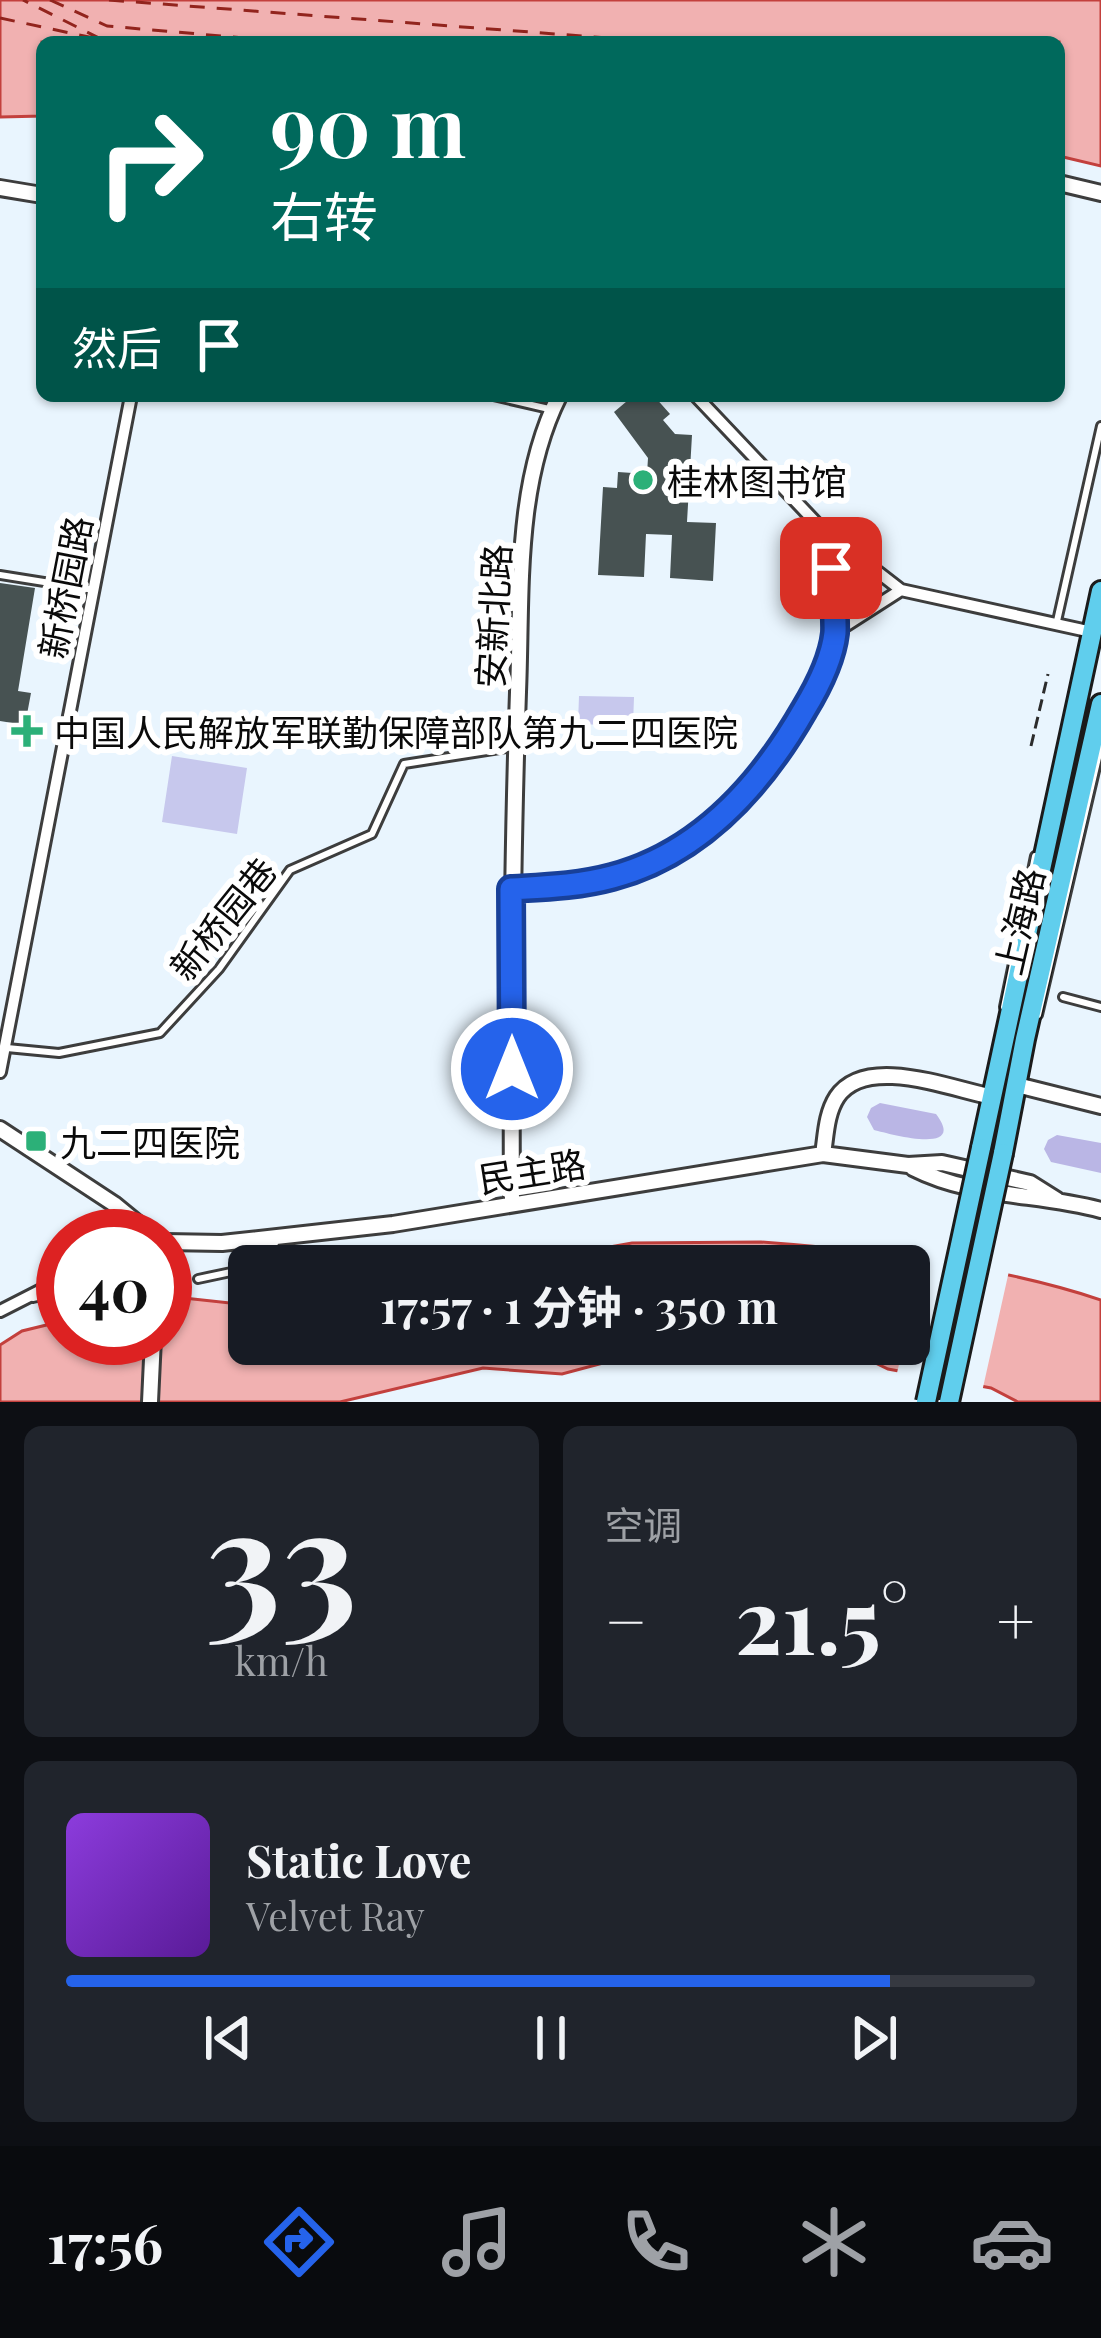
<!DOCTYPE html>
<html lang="zh">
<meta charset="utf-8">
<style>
:root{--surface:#171b24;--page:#20242c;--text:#f1f3f6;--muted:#9ea1a6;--line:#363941;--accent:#2563eb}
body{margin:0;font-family:"Playfair Display","Noto Sans SC",serif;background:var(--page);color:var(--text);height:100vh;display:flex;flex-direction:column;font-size:45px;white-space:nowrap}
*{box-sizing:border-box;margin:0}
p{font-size:39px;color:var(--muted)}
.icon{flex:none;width:66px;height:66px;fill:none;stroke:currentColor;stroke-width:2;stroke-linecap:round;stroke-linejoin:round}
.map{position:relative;height:1402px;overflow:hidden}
.sheet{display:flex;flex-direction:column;gap:24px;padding:24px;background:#0d0f14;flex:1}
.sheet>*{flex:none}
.hud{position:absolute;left:36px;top:36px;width:1029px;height:366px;border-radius:18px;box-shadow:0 3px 9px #0004;background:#00695c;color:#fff;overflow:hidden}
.speed{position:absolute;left:36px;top:1209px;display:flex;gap:24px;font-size:60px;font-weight:700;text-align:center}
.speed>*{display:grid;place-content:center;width:156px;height:156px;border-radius:50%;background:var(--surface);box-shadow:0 3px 9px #0004;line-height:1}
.speed .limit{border:18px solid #d22;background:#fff;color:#111}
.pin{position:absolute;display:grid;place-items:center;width:102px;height:102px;color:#fff;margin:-51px;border-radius:24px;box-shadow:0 6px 18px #0006}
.me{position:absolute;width:132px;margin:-66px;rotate:0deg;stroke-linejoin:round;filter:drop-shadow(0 0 9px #0008)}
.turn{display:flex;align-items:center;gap:42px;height:252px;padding:0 36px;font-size:54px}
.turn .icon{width:156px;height:156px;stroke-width:2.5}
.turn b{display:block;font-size:84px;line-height:102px}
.then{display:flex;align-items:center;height:114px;padding:0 36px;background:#0003;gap:24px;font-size:45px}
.big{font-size:90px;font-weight:700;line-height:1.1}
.sheet .widget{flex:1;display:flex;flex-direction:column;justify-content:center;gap:18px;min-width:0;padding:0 42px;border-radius:18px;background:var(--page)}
.sheet .dial{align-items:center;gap:0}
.dial b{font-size:156px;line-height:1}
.song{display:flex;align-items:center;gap:36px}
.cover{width:144px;height:144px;border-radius:18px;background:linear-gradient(135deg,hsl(270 70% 55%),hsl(270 70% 35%))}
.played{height:12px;border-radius:6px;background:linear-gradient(90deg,var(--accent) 85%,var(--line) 85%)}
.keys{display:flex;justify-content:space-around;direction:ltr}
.heat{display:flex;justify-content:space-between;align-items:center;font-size:66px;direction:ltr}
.sheet .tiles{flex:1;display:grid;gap:24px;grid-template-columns:1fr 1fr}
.widget:last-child{grid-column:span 2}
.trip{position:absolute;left:228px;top:1245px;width:702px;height:120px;border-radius:18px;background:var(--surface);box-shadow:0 3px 9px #0004;font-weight:700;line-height:120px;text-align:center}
.menu{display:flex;height:192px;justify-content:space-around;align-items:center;background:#090b0e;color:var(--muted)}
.menu .icon{width:84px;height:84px}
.menu .on{color:var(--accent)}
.menu b{font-size:54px;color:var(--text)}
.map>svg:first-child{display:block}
.green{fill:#bab6e5}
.pitch{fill:#c7c8ed}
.water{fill:#f1b1b1;stroke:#c3403d;stroke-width:3}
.pier{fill:#e9f5fe}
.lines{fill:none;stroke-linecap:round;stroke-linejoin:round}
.ferry{stroke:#92241d;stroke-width:3;stroke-dasharray:15 12;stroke-linecap:butt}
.building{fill:#475252}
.service-casing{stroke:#3d3d3d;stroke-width:12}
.minor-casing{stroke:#3d3d3d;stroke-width:16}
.tertiary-casing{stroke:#3d3d3d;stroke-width:20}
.trunk-casing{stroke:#1b1b1b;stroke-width:24}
.path{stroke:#2c2c2c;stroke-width:3;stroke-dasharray:12 6;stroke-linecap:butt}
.service{stroke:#fff;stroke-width:6}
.minor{stroke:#fff;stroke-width:10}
.tertiary{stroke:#fff;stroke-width:14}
.trunk{stroke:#60ceed;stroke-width:18}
.trunk-bridge-casing{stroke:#1b1b1b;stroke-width:24;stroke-linecap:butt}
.trunk-bridge{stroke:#60ceed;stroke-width:18}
.route-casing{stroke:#184099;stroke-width:30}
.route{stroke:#2563eb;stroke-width:21}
.poi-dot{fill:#2cb078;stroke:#fff;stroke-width:4.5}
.labels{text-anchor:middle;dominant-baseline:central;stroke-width:12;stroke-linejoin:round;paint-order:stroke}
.poi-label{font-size:36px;fill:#0a0a0a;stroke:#fff;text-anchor:start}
.street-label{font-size:36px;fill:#0a0a0a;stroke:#fff}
</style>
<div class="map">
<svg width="1101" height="1402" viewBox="0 0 1101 1402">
<rect width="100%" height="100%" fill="#e9f5fe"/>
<path class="green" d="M880,1103L936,1114C968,1156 890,1134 874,1130L867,1117L871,1108Z
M1057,1135L1101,1143V1173L1051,1162L1044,1149L1048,1140Z"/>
<path class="pitch" d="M579,696L634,697L633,726L578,724Z
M172,756L247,768L237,834L162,822Z"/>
<path class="water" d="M0,0H1101V166L1059,156V42H42V116L0,117Z
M761,1242C871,1250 997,1265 1101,1300V1402H1018L991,1388L888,1369L865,1358L743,1346L603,1363L562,1374L483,1368L340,1402H0V1345L22,1331L63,1321V1338H165V1296L249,1305V1344H909V1266H501L519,1258H548L632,1243Z"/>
<path class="pier" d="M923,1256L1009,1271L982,1392L896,1377L904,1344H909V1320Z"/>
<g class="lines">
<path class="ferry" d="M50,0L107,26L290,42
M109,0L661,42
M0,18L103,40L23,0"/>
</g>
<path class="building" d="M633,396H654L670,414L663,420L675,434L692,435L687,522L716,523L713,581L670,578L672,535L646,534L644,577L598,575L603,487L617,488L618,472L647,474L648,458L614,412Z
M0,583L35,588L18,691L31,693L25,725L0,721Z"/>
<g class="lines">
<g class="service-casing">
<path id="service" d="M493,396L549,409
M0,575L94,590
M1057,621L1101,426
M1063,997L1101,1007
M1004,1007L1035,856
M1038,1015L1101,745
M7,1048L59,1053L160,1033L219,969L290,870L372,834L404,764L513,747
M198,1279L231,1272L275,1243
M33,1298L63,1291"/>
</g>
<g class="minor-casing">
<path id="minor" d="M696,396L821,528L901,590L1092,632
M821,528L831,568L834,633
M511,889C545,887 579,886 612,877C722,849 809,739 834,633L901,590
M0,1072L131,396
M0,1311L63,1279"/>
</g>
<g class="tertiary-casing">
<path id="tertiary" d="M1059,183L1101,193
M0,188L42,195
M1017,1085L1101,1106
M0,1129L114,1204L153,1236
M823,1154C826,1135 826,1114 837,1097C866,1054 951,1089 993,1097
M913,1168C972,1198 1038,1193 1101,1210
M512,1204C511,1033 512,863 518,692C522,595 514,486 559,396
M165,1242L222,1243L393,1224L823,1154L908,1165L942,1163L1030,1183L1057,1200
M150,1402L153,1338"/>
</g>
<g class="trunk-casing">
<path id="trunk" d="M981,1148L1101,591
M1003,1153L1025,1039L1101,704"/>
</g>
<path class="path" d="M1031,746L1048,674"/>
<use href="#service" class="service"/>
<use href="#minor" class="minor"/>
<use href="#tertiary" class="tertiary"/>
<use href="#trunk" class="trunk"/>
<g class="trunk-bridge-casing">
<path id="trunk-bridge" d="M926,1402L981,1148
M949,1402L1003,1153"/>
</g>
<use href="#trunk-bridge" class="trunk-bridge"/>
</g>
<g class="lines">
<g class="route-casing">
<path id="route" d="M512,1069L511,889C545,887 579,886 612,877C699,854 761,785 804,710C818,687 832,660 835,633C836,612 832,589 831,568"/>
</g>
<use href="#route" class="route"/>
</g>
<g class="poi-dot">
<circle cx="643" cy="480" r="12"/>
<path d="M21 713h12v12h12v12h-12v12h-12v-12h-12v-12h12z"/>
<rect x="24" y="1129" width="24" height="24" rx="6"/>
</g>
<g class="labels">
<g class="poi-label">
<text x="667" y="480">桂林图书馆</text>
<text x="54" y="731">中国人民解放军联勤保障部队第九二四医院</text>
<text x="60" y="1141">九二四医院</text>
</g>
<g class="street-label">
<text transform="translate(64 587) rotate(-79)">新桥园路</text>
<text transform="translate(492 616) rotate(-87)">安新北路</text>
<text transform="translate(222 918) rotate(-51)">新桥园巷</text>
<text transform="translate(1018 921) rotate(-77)">上海路</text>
<text transform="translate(532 1170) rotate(-9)">民主路</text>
</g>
</g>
</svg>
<div class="speed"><div class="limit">40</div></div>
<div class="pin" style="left:831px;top:568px;background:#d93025"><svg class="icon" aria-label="arrive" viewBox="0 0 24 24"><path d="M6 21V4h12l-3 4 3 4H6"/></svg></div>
<svg class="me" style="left:512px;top:1069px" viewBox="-20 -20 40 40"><circle r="17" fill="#2563eb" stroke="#fff" stroke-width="3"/><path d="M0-11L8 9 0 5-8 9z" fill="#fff"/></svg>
<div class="trip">17:57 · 1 分钟 · 350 m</div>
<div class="hud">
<div class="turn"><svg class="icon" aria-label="right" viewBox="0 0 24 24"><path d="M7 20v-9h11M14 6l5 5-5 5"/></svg><div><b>90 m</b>右转</div></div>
<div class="then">然后<svg class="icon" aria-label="arrive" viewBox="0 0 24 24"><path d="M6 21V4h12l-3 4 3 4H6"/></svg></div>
</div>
</div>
<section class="sheet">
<div class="tiles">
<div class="widget dial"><b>33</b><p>km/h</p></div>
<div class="widget"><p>空调</p>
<div class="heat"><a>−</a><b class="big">21.5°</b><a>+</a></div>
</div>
<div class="widget">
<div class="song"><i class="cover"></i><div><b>Static Love</b><p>Velvet Ray</p></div></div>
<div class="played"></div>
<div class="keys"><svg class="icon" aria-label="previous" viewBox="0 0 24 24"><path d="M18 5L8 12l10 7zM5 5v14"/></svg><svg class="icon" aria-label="pause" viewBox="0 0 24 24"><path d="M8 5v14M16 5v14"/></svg><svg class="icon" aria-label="next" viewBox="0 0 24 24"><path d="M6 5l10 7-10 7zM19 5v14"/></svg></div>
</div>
</div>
</section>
<nav class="menu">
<b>17:56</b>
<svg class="icon on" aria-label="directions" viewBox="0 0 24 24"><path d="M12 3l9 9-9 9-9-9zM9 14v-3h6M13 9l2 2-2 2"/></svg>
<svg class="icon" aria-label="music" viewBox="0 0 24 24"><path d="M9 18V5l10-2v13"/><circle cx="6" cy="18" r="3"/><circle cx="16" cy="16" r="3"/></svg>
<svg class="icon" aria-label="phone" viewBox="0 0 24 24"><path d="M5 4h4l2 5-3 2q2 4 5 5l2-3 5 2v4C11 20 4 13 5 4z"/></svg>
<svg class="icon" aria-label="climate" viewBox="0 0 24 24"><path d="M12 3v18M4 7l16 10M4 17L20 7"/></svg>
<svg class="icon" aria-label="car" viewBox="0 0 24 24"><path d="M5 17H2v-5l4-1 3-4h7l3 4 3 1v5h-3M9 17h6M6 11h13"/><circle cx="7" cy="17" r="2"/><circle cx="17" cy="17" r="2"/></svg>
</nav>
